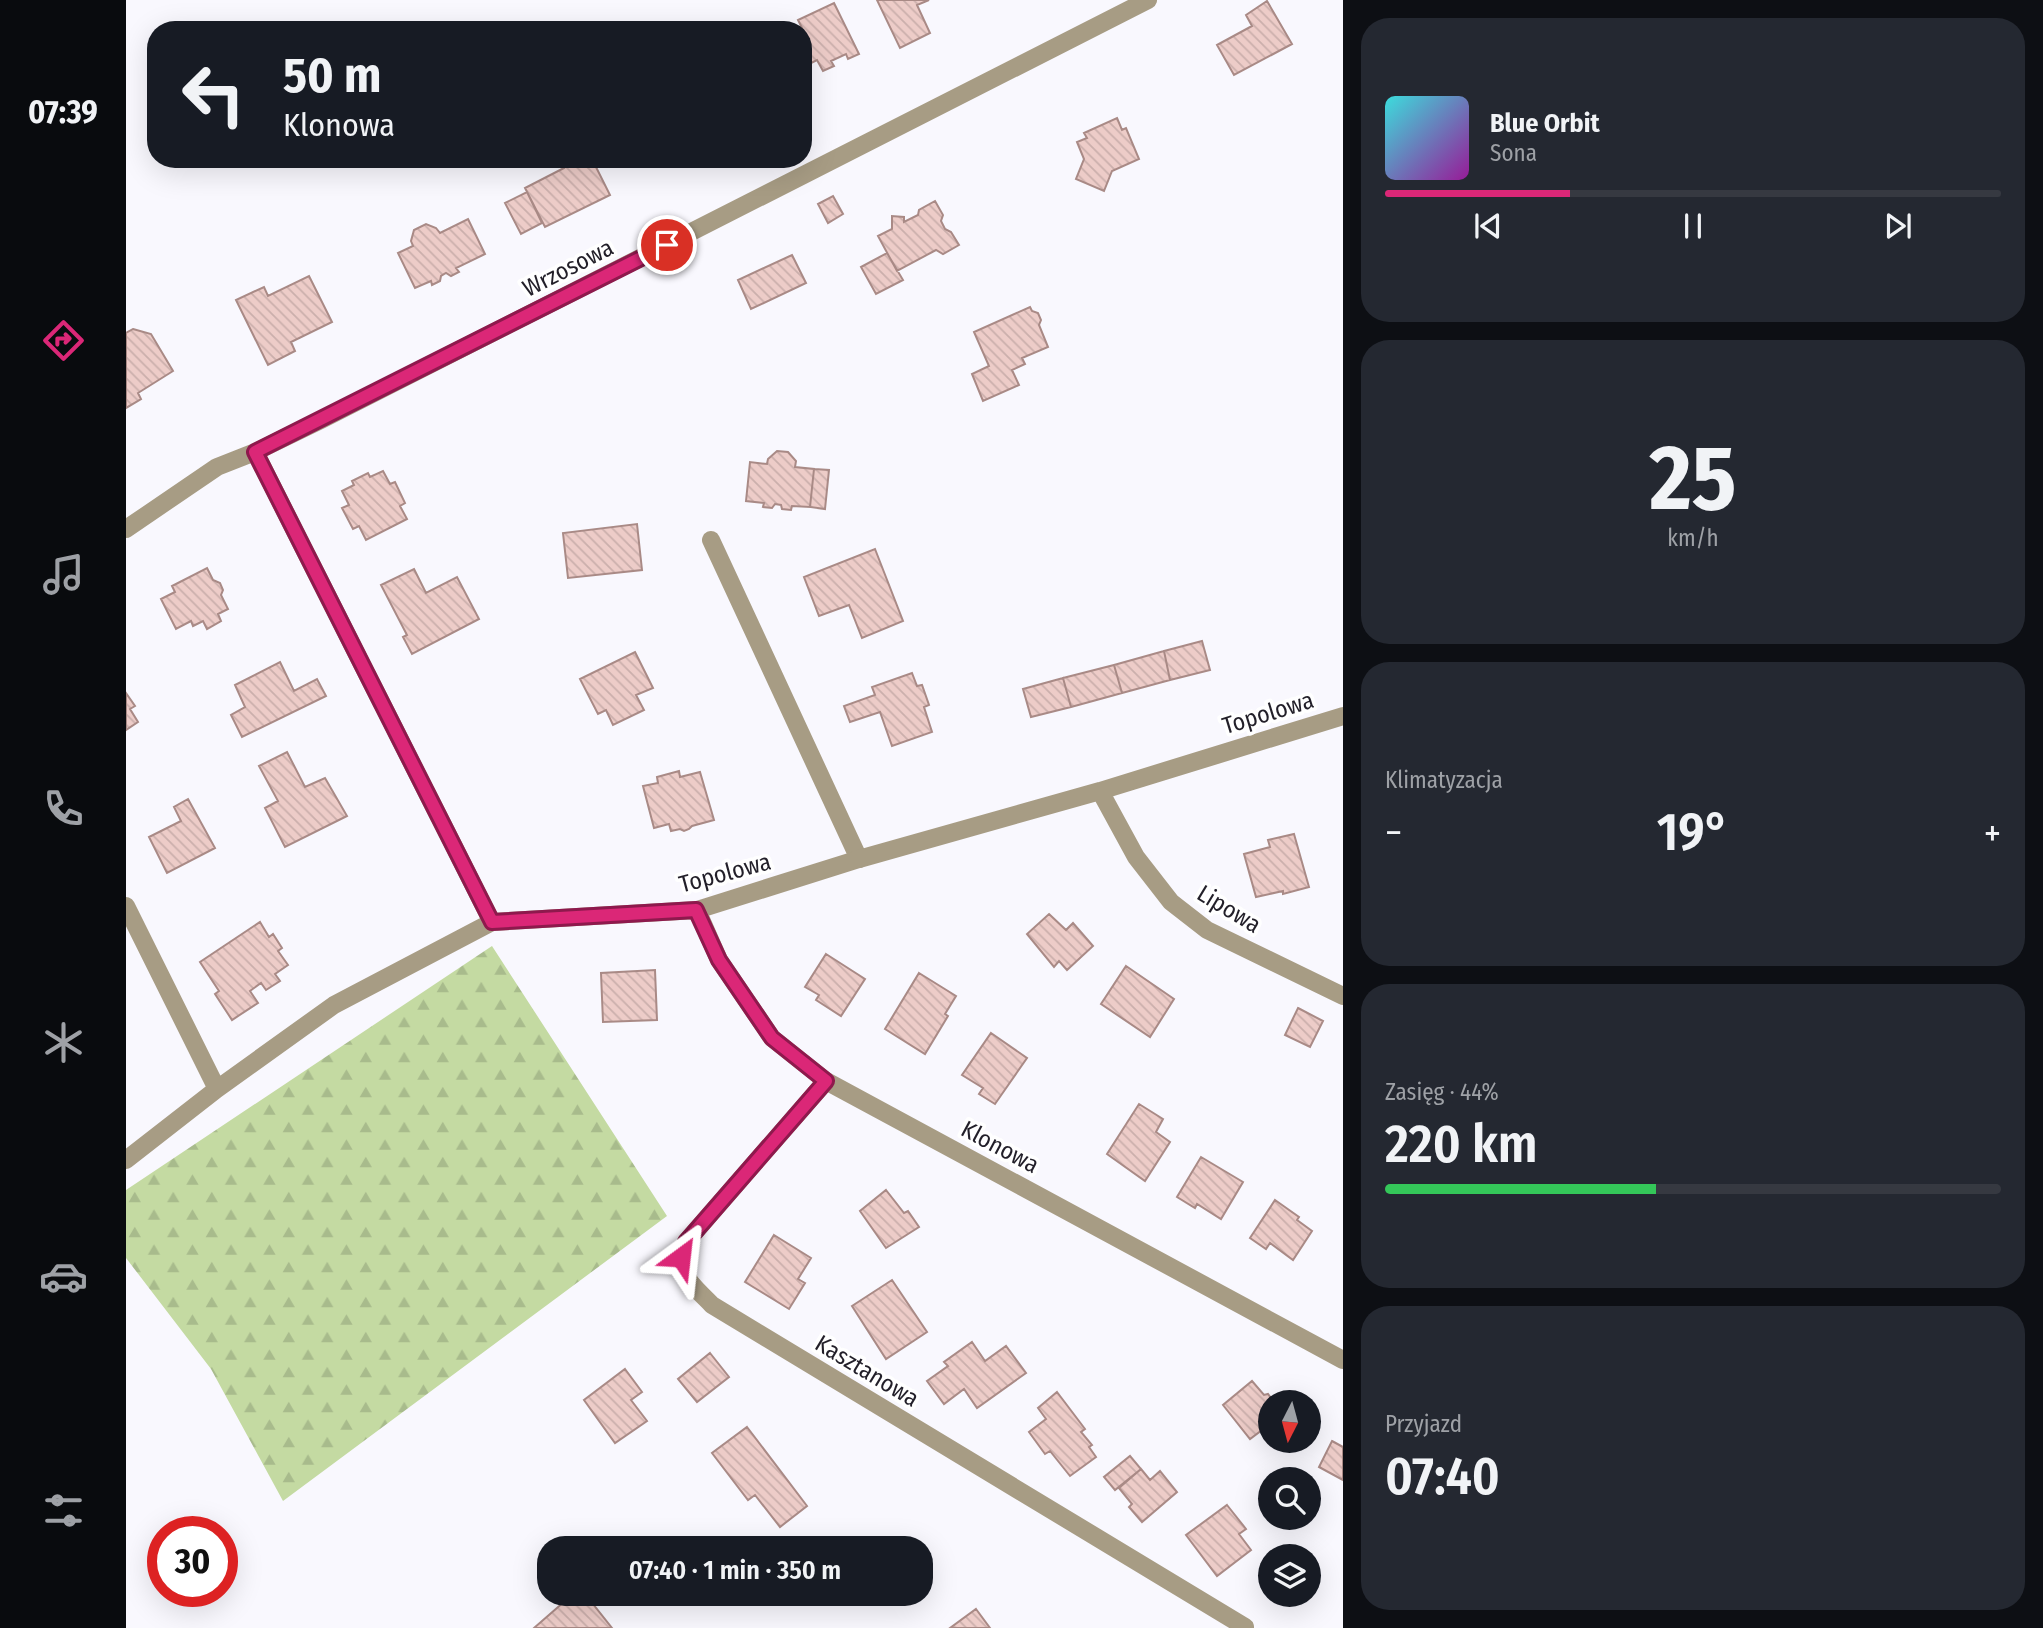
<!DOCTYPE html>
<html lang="pl">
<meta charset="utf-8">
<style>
:root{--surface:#171b24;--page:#242831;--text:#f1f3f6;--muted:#9ea1a6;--line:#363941;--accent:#db2777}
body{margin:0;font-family:"Fira Sans Condensed",sans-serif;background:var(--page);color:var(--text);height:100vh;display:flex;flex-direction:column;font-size:26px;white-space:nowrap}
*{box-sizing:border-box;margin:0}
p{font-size:23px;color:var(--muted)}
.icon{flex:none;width:38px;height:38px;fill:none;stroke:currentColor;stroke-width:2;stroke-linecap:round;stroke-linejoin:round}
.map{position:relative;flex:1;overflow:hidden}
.drawer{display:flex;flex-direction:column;gap:18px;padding:18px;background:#0d0f14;width:700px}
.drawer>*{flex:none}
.top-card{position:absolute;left:21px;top:21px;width:665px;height:147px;border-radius:28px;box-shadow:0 7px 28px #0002;background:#171b24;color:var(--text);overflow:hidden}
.needle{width:46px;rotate:186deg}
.buttons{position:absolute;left:1132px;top:1390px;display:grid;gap:14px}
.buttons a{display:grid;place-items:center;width:63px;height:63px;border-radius:50%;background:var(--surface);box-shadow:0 7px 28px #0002;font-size:35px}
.speed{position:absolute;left:21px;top:1516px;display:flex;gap:14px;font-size:35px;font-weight:700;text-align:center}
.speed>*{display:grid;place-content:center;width:91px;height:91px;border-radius:50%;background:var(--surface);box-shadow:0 7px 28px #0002;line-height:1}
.speed .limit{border:10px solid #d22;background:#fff;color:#111}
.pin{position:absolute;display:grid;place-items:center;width:60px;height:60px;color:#fff;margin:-30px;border:4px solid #fff;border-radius:50%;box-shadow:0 2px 7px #0007}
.me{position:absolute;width:77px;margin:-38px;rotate:30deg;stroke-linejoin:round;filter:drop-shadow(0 0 5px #0008)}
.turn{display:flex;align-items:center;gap:24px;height:147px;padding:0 21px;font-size:32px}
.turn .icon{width:91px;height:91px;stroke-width:2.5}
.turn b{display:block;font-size:49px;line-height:60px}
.big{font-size:52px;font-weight:600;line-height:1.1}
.drawer .tile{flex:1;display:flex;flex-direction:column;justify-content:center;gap:10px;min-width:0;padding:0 24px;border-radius:28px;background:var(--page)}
.drawer .dial{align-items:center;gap:0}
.dial b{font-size:91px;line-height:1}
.song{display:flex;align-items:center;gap:21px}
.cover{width:84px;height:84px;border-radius:10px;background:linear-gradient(135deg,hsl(180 70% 55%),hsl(300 70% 35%))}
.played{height:7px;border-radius:4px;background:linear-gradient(90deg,var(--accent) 30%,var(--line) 30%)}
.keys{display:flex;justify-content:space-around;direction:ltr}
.heat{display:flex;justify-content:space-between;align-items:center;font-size:38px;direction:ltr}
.charge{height:10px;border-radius:5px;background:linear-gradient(90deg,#34c759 44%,var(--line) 0)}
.trip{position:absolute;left:411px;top:1536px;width:396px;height:70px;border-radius:28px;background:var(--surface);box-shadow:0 7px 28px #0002;font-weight:600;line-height:70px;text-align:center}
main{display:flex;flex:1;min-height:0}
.tabs{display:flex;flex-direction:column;width:126px;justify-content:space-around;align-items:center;background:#090b0e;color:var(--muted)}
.tabs .icon{width:49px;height:49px}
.tabs .current{color:var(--accent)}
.tabs b{font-size:32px;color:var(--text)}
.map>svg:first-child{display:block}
.forest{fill:url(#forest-firs)}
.building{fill:url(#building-back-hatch);stroke:#a98a86;stroke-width:2}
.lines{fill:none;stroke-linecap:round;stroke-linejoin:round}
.service{stroke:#a79c84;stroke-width:18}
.minor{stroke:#a79c84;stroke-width:18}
.route-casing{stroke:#8e194d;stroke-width:18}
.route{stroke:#db2777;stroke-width:12}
.labels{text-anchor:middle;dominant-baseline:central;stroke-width:7;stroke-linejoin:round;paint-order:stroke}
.street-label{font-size:24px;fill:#221f29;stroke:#fff}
</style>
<main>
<nav class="tabs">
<b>07:39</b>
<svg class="icon current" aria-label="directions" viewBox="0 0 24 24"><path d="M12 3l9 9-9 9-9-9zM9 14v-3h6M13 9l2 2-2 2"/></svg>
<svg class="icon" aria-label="music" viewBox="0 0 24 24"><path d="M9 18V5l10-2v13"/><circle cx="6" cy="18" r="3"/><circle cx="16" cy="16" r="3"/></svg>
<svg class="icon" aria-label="phone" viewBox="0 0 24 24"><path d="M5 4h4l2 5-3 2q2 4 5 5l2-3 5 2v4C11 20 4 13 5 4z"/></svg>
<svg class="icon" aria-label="climate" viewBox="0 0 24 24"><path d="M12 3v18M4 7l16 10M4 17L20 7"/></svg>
<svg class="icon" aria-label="car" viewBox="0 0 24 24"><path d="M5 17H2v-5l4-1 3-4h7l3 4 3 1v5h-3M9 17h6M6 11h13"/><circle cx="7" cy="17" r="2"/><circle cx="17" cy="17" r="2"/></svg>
<svg class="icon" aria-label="filters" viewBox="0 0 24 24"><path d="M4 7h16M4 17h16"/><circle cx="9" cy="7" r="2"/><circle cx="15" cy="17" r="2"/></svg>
</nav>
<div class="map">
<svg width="1217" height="1628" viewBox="0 0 1217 1628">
<defs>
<pattern id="forest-firs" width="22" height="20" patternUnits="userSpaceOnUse" patternTransform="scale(1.75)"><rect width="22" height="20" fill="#c4daa2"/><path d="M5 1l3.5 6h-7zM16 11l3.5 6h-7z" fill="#a8bb8c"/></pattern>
<pattern id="building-back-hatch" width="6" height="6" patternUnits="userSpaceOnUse" patternTransform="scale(1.75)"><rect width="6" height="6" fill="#edccc8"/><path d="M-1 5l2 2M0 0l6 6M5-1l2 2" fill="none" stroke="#cbafac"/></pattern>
</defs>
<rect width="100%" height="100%" fill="#f9f8fe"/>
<path class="forest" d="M366,946L541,1216L157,1501L85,1369L0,1258V1190Z"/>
<path class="building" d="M751,0H803L791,5L804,33L774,48Z
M1141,1L1166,44L1108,75L1091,45L1126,26L1120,15Z
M708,3L733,54L722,59L720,54L705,61L708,66L697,71L691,60L677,67L678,32L672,20Z
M991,118L996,130L1000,128L1013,159L986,171L978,191L950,179L958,159L951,142L961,138L958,133Z
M433,159H466L484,195L419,227L399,188L438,168Z
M401,192L416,223L395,234L379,203Z
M707,196L717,214L702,223L692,204Z
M809,201L817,215L815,221L819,229L825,232L833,245L817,254L810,250L771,271L752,236L766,229V216L778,217V222L792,215L793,210Z
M342,219L359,254L330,268L333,272L325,276L320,273L315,276L314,281L306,285L305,281L289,288L272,253L287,246L285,241L288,230L300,224L310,228L314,233Z
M761,253L777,280L750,294L735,267Z
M666,255L680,283L625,309L612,280Z
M183,276L206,322L165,342L169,351L142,365L110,300L138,287L142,296Z
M904,307L906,311L912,313L915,320L913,325L922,347L896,358L899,364L886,370L893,385L857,401L846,374L863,366L848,332Z
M7,329L25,334L47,371L12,393L15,399L0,408V333Z
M651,451L662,452L670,461L669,467L688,469L684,507L666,506L665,510L656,509L655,505L649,504L646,508L637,507L638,503L620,501L624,462L641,464L642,459Z
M688,469L703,470L699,509L684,507Z
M257,471L264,484L269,482L279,503L274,506L281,519L240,540L233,526L227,529L216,508L223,505L216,491L228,485L226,481L242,473L244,477Z
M511,524L516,570L442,578L437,533Z
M749,549L777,621L736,638L723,605L693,616L678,577Z
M81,568L87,580L94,583L97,590L95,595L102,609L92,614L95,621L81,629L77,621L67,626L65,621L50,629L35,599L49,592L46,586Z
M288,569L300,593L331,577L353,619L286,654L277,637L281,635L255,585Z
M1076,641L1084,670L1044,680L1038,651Z
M1038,651L1044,680L996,693L988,665Z
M509,652L527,688L510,695L518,710L487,725L480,710L472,714L454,679Z
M154,662L168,691L191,679L200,696L116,737L105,715L119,707L109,685Z
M988,665L996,693L945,707L937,678Z
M786,673L791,686L796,685L803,705L798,707L806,732L766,746L754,712L724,722L718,706L749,695L746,687Z
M937,678L945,707L905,717L897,689Z
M0,693L9,706L4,709L12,722L0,730Z
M161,752L179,787L199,778L221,816L159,847L139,808L152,801L133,766Z
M553,771L554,777L574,772L588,820L566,826L563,829L558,831L554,829L545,831L543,824L528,828L517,786L532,783L531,777Z
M62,799L89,848L41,873L23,837L55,821L48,807Z
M1168,834L1183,887L1157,894V891L1130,897L1118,854L1144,847L1142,840Z
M923,914L940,930L947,923L967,946L941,970L933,961L928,967L901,934Z
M134,922L143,937L147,934L156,948L152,951L162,965L149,974L154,981L140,990L135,983L124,991L132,1003L106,1020L89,994L93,991L74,962Z
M700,954L739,979L715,1016L690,1000L693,995L679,987Z
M1000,966L1048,999L1024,1037L975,1004Z
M529,970L531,1020L477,1022L475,973Z
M793,973L830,996L819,1014L822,1016L799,1054L759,1029Z
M1172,1008L1197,1021L1184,1047L1159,1035Z
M865,1033L901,1058L869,1104L853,1094L857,1088L836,1075Z
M1013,1104L1037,1119L1030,1132L1044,1142L1019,1181L981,1154Z
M1075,1157L1117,1182L1095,1219L1071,1204L1069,1208L1051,1197Z
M760,1190L778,1213L782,1211L793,1227L760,1248L734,1211Z
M1149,1200L1173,1217L1171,1220L1186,1231L1167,1260L1144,1243L1140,1249L1124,1238Z
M648,1235L685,1258L672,1279L679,1283L663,1309L619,1282Z
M766,1280L801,1332L760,1359L726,1306Z
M846,1342L859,1361L880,1346L900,1373L851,1408L838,1389L818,1404L801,1381L822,1366L818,1362Z
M584,1353L603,1377L571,1402L552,1379Z
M499,1369L516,1392L505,1400L521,1421L489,1443L458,1400Z
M1126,1381L1138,1395L1142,1394L1148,1402H1144V1424L1124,1439L1097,1405Z
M931,1392L959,1429L955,1432L966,1445L963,1447L970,1457L944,1476L924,1451L919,1454L903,1432L920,1419L912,1408Z
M621,1427L681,1506L654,1527L629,1495L622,1500L586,1453Z
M1206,1441L1217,1447V1480L1193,1467Z
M1004,1456L1015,1469L989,1490L978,1477Z
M1015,1469L1024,1480L1034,1471L1051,1492L1016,1522L1003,1507L1006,1504L993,1488Z
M1101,1505L1120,1529L1113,1534L1125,1550L1091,1576L1060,1535Z
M447,1594H459L486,1628H408Z
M850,1609L864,1628H824Z"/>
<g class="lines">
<path class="service" d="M585,540L733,859"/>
<path class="minor" d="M129,452L366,922
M0,529L91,467L129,452L195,420L1022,0
M974,791L1010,857L1045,902L1081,930L1217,996
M0,906L91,1089
M571,910L593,960L646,1038L700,1081L1217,1360
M700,1081L560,1242C549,1275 565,1283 586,1305L1119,1627
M0,1160L91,1089L208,1005L366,922L571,910L733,859L974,791L1217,716"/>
</g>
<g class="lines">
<g class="route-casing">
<path id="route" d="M541,245L129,452L366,922L570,910L593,960L646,1038L700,1081L560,1242L555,1257"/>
</g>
<use href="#route" class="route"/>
</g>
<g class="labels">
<g class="street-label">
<text transform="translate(442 268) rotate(-27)">Wrzosowa</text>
<text transform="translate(1142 713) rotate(-17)">Topolowa</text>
<text transform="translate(599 873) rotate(-15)">Topolowa</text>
<text transform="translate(1103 909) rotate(31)">Lipowa</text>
<text transform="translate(874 1147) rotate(28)">Klonowa</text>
<text transform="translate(741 1371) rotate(31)">Kasztanowa</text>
</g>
</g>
</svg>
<div class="buttons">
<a><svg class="needle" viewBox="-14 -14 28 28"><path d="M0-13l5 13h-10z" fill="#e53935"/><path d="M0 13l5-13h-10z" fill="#9ea1a6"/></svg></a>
<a><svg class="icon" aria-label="search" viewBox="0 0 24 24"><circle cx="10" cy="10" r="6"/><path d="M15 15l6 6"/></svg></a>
<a><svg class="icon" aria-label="layers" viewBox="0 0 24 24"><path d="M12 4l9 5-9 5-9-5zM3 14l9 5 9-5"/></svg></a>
</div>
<div class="speed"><div class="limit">30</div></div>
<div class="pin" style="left:541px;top:245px;background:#d93025"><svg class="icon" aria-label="arrive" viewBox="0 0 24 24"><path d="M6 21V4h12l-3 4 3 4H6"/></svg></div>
<svg class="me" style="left:555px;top:1257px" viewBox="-20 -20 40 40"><path d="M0-17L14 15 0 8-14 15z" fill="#db2777" stroke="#fff" stroke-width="4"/></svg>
<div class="trip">07:40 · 1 min · 350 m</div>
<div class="top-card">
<div class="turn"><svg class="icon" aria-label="left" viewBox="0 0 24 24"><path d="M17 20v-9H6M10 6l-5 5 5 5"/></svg><div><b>50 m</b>Klonowa</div></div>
</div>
</div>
<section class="drawer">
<div class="tile">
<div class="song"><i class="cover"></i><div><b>Blue Orbit</b><p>Sona</p></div></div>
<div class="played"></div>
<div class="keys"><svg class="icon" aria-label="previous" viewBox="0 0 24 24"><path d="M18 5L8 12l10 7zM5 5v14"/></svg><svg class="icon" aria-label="pause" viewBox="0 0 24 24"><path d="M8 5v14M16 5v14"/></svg><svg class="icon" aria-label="next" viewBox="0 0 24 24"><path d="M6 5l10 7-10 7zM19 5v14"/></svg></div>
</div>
<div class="tile dial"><b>25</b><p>km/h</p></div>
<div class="tile"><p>Klimatyzacja</p>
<div class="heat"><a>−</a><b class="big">19°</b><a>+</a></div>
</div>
<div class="tile"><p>Zasięg · 44%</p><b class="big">220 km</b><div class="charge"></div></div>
<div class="tile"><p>Przyjazd</p><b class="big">07:40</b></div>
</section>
</main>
